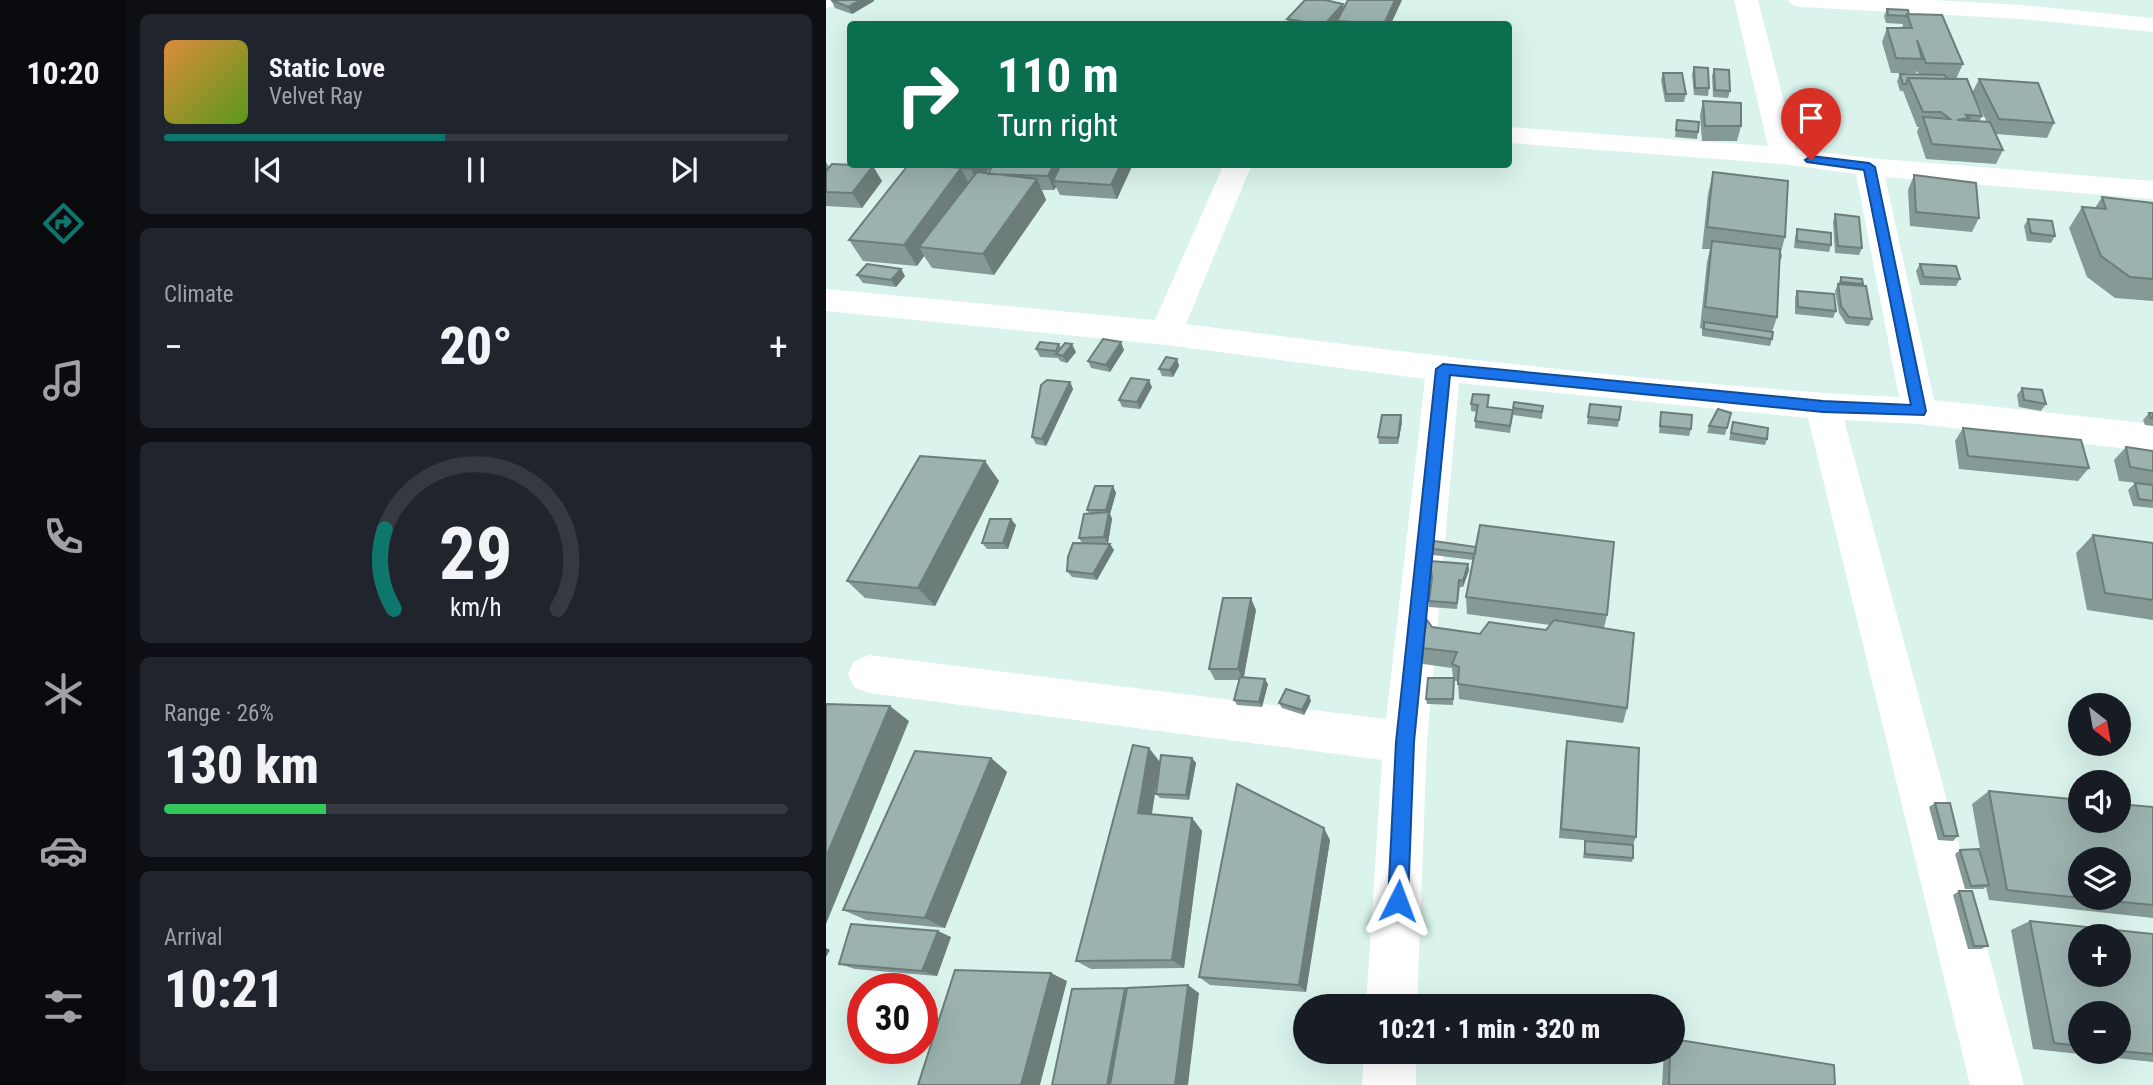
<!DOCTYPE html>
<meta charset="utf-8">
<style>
:root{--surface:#171b24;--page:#20242c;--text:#f1f3f6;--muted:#9ea1a6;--line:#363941;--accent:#0f766e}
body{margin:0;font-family:"Roboto Condensed",sans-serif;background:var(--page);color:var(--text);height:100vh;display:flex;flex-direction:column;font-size:26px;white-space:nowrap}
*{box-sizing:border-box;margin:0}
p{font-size:23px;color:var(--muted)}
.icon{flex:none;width:38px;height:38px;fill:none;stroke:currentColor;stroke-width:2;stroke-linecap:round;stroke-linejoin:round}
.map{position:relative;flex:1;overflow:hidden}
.drawer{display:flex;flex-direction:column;gap:14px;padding:14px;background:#0d0f14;width:700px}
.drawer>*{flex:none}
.top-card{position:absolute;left:21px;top:21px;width:665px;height:147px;border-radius:7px;box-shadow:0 7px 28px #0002;background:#0b6e4f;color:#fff;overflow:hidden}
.needle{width:46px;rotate:149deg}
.controls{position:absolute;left:1242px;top:693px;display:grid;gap:14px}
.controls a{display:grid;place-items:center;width:63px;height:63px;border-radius:50%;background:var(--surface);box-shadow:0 7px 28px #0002;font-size:35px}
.speed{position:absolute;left:21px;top:973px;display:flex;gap:14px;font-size:35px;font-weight:700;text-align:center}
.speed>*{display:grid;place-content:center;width:91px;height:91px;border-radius:50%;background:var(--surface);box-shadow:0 7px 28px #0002;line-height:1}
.speed .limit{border:10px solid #d22;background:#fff;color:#111}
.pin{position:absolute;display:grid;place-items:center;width:60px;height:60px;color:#fff;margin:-72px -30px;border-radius:50% 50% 50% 0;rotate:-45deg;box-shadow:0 0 7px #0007}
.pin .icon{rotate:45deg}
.me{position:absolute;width:77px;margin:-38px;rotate:3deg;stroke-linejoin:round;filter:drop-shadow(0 0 5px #0008)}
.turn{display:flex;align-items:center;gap:24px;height:147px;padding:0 35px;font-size:32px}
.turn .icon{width:91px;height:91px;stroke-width:2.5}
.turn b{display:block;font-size:49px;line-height:60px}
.big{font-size:52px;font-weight:800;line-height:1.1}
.drawer .widget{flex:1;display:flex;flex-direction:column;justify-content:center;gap:10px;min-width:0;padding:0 24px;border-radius:10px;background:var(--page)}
.drawer .dial{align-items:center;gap:0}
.dial svg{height:182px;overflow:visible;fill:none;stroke:var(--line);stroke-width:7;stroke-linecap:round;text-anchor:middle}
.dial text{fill:var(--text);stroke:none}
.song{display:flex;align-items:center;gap:21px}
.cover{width:84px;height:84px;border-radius:10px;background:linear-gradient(135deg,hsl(30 70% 55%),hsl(90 70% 35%))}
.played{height:7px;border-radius:4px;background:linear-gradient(90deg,var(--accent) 45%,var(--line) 45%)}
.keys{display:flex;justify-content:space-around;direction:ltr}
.heat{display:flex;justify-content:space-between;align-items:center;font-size:38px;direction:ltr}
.charge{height:10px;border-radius:5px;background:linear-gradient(90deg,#34c759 26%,var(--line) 0)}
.trip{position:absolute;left:467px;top:994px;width:392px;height:70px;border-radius:35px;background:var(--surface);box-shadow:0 7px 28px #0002;font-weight:800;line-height:70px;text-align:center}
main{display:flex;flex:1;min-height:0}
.tabs{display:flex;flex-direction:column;width:126px;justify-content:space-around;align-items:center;background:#090b0e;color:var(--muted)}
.tabs .icon{width:49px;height:49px}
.tabs .selected{color:var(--accent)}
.tabs b{font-size:32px;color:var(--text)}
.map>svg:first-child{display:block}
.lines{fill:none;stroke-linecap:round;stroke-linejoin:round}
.minor{fill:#fff;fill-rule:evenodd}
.wall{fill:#859996;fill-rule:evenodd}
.shaded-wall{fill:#6c7d7a}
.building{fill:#9bb2ae;stroke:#6c7d7a;stroke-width:2;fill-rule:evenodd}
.route{fill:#1a73e8;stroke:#114b97;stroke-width:2}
</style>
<main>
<nav class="tabs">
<b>10:20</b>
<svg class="icon selected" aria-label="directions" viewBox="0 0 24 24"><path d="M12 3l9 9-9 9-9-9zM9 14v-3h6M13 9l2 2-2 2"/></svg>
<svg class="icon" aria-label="music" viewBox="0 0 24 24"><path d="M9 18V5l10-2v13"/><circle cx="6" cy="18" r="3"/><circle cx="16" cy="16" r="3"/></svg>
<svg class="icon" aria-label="phone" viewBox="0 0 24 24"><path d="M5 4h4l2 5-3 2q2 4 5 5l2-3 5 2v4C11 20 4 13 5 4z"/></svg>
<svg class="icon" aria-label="climate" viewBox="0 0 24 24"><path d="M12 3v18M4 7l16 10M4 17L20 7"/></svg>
<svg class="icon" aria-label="car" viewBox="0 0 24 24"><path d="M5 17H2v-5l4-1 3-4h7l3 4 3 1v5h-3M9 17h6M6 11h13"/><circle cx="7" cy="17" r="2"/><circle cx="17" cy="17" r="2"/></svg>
<svg class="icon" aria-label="filters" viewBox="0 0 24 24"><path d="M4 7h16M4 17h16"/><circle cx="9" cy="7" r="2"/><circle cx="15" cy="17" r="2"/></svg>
</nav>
<section class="drawer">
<div class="widget">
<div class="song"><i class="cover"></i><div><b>Static Love</b><p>Velvet Ray</p></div></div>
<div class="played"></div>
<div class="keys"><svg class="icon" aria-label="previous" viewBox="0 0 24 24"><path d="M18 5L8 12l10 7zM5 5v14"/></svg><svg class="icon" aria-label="pause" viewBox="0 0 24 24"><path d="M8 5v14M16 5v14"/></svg><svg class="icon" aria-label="next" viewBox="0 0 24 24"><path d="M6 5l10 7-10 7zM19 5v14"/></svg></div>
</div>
<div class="widget"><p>Climate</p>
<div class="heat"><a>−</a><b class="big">20°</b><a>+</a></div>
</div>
<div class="widget dial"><svg viewBox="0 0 100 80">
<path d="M14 69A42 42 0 1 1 86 69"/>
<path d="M14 69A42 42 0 0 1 10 34" stroke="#0f766e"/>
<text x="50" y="56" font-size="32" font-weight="700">29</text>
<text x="50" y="72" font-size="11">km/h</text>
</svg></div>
<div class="widget"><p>Range · 26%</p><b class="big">130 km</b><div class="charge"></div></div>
<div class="widget"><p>Arrival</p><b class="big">10:21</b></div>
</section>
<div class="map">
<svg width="1327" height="1085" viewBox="0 0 1327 1085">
<rect width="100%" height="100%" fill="#daf3ed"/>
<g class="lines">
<path class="minor" d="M0,0H14L10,5L0,8Z
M908,0H932L970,149L1043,158L1327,181V199L1059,177L1108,400L1327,424V452L1093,424L1018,420L1198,1085H1144L982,418L633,383L601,742L591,1006H540L556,760L43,693L28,687L22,674L28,661L43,655L560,719L599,379L340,345L0,311V289L329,320L398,164H426L360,324C597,354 834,385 1073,397L1030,174L958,164L682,143V127L942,146Z
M962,0H1106L1195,5L1327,18V32L1195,19L974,7L966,5Z
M538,1052H590V1085H536Z"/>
</g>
<path class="wall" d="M5,0H48V1L26,14L9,8Z
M517,4L518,8L565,24H462L461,19Z
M1061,9L1083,14L1137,64L1130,79L1146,93L1153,79L1228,123L1221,138L1170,134L1177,150L1170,164L1100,159L1091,132L1093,127H1091L1077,91H1074L1071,81L1074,74H1093L1091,71L1090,73H1065L1056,42L1061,28H1076L1077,24L1060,23L1058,16ZM1147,95L1161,122H1153L1156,116Z
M868,67L883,88L882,96L868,95L866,74Z
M888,69L904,91L902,98L887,97L886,76Z
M837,73L860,94L858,102H839L835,80Z
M877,101L915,126L911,141H876L874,115Z
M851,120L872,132L871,139L849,137Z
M0,162L3,167L56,181L36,208L0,206Z
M97,164H167L160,173L307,164L291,199L234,195L230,187L228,190H216L220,200L168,275L106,268L98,256L91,266L37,261L23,240Z
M887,172L959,237L955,252L956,256L954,262L951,317L946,332V339L944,346L876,336V329L874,328L881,262L884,249H876L882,194Z
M1088,175L1153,218L1146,232L1084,226L1082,190Z
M1276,197L1327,203V301L1289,298L1261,277L1243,228L1256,207L1269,208Z
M1009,214L1036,248L1033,255L1009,253L1007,222Z
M1202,219L1229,236L1225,243L1201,241L1198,226Z
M971,229L1005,245L1003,252L968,248L969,237Z
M1094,264L1134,279L1130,286L1094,285L1090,271Z
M75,269L79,276L70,287L37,283L31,275Z
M1015,277L1037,284L1046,319L1043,326L1020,324L1013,313L1009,291Z
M971,291L1010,311L1007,318L969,314V298Z
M233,344L235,348L250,352L241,363L234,361L232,358L214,357L210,349Z
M298,350L284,372L265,368L262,361Z
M351,359L353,366L347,377L336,376L333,369Z
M244,382L247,389L220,446L210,444L206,437Z
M326,387L314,409L296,407L293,400Z
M1196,388L1220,404L1215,411L1193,407L1191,395Z
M663,402L662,407L687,410L688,402L717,406L716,419L687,415L684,433L649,428V421L651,412L645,411V404Z
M764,404L793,420L792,427L761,424Z
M835,412L865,429L863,436L833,433Z
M905,413L899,435L881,433L883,426Z
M1323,413H1327V426L1319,425L1317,420Z
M576,422L572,444H553L552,437Z
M907,422L941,439L939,445L903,440Z
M1137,428L1263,468L1252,481L1133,469L1129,441Z
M1300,447L1327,451V508L1307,506L1302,490L1309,483H1312L1293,481L1288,460Z
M173,481L109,606L39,598L21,581Z
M287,486L290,493L284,514L286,519L282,543L288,550L271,580L246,577L241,571L256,543L253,538L263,513L261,510Z
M190,525L182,549H161L156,543Z
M1267,535L1327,543V620L1261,610L1250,553Z
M650,547L781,615L778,628L801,708L797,723L633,699L632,682L628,680L627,705L601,704L600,699L627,678L626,668L597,664L595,648L606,627L654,634L720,630L724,625L641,614L640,597L647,560L607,555V549Z
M642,564L643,570L637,587H634L631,609L603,607V601Z
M430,610L418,677L442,684L436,707L411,705L408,700L413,680H389L383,669Z
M483,696L485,701L478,715L456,708L453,703Z
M741,741L810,837L807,845V858L806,862L757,858L759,841L780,842L733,838L739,751Z
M165,758L181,772L119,928L40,920L17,910Z
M366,758L370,763L363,800L334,798L330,794Z
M1163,791L1327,807V918L1163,900L1160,887L1157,889H1139L1129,854L1134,850L1156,860L1146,804Z
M1109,803L1132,836L1127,841L1112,840L1103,807Z
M326,815L366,818L376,831L358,968L265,969L250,961Z
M504,840L480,992L384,985L373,977Z
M1133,891L1162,946L1155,949H1142L1127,895Z
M1204,921L1327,934V1062L1207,1049L1185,930ZM1255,1013H1293V1052H1255Z
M125,937L111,976L29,969L13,964Z
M838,1052H847L1009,1085H836Z"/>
<path class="shaded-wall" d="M34,0H48V1L26,14L22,7Z
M569,0H576L565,24H558Z
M517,4L519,18L511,21L512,24H499Z
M148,164H167L152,184L145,169Z
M228,164H238L227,181L230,187L228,190L222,176Z
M295,164H307L291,199L285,185Z
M47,166L56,181L36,208L26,193Z
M135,168L146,190L93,247L98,256L91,266L78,245Z
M211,179L220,200L168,275L157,254Z
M75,269L79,276L70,287L65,280Z
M295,342L298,350L284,372L280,365Z
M246,344L250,352L241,363L237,356Z
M351,359L353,366L347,377L344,370Z
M323,380L326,387L314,409L311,402Z
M244,382L247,389L220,446L216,439Z
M575,415L576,422L572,444V438Z
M159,461L173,481L109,606L92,588Z
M287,486L290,493L284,514L286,519L282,543L278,537L282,515L280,510Z
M185,519L190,525L182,549L177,543Z
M284,544L288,550L271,580L267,574Z
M642,564L643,570L637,587V581Z
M425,598L430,610L417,680L412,669Z
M439,679L442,684L436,707L433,702Z
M483,696L485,701L478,715L476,710Z
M64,706L83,721L0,924V857Z
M323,748L334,762L324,826L312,813Z
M165,758L181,772L119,928L99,918Z
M366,758L370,763L363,800L360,795Z
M366,818L376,831L358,968L346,960Z
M498,828L504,840L480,992L473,985Z
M112,931L125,937L111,976L96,971Z
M0,948L4,950L0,957Z
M225,973L241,981L214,1085H195Z
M362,985L373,993L362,1085H349Z
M299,988L308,993L292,1085H281Z"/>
<path class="building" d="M5,0H34L22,7Z
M479,0H499L517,4L499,24H491L461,19Z
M522,0H569L558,24L511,21Z
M1061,9L1082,10L1083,14H1081L1080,16L1062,15Z
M1081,14L1116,15L1137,64L1100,63L1091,40L1096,59L1070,58L1061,28H1086Z
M868,67L882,68L883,88H869Z
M888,69L903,70L904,91L889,90Z
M837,73H856L860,94H840Z
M1074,74L1119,75L1121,79L1082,78L1080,84H1077Z
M1082,78L1141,79L1156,116L1140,115L1143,118L1131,120L1164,122L1177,150L1106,144L1097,117L1124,119L1115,112H1097Z
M1153,79L1212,83L1228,123L1173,119Z
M877,101L915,103V126H879Z
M851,120L873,122L872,132L850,130Z
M6,164L47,166L26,193L0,192V171Z
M83,164L135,168L78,245L23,240Z
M98,164H148L145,169Z
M167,164H228L222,176L162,174Z
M235,164H295L285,185L227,181Z
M151,172L211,179L157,254L93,247Z
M887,172L962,181L959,237L881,227Z
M1088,175L1150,183L1153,218L1090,212Z
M1276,197L1327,203V279L1304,277L1275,256L1256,207L1280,209Z
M1009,214L1033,217L1036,248L1012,246Z
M1202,219L1226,221L1229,236L1205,233Z
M971,229L1005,233V245L971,241Z
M886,241L954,249L951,317L879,307Z
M41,264L75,269L65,280L31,275Z
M1094,264L1130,266L1134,279L1098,277Z
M1015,277L1036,279L1037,284L1015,282Z
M1012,284L1040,286L1046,319L1023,317L1015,306Z
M971,291L1008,294L1010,311L972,307Z
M878,322L947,332L946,339L878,329Z
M277,339L295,342L280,365L262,361Z
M214,342L233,344L230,351L210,349Z
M239,343L246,344L237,356L230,354Z
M340,357L351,359L344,370L333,369Z
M305,378L323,380L311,402L293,400Z
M221,380L244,382L216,439L206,437L215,385Z
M1196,388L1216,390L1220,404L1198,400Z
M647,394L663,395L661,407L687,410L684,426L649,421L652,405L645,404Z
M688,402L717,406L716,412L687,408Z
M764,404L795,407L793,420L762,417Z
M892,409L905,413L901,428L883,426Z
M835,412L866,415L865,429L834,426Z
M1323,413H1327V418H1325Z
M556,415H575L572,438L552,437Z
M907,422L942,428L941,439L905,433Z
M1137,428L1255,440L1263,468L1142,456Z
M1300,447L1327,451V471L1304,467Z
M94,456L159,461L92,588L21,581Z
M1309,483L1327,485V501L1313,499Z
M269,486H287L280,510H261Z
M283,512L278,537L253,538L258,514Z
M164,519H185L177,543H156Z
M654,525L788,542L781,615L640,597Z
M1267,535L1327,543V600L1279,593Z
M608,541L650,547L649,554L607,549Z
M247,543L284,544L267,574L241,571L242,557Z
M604,561L642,564L637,581L633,580L631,603L603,601L606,578Z
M397,598H425L412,669H383Z
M601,620L606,627L654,634L663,622L720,630L728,620L808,633L801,708L632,684L633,667L626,664L631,652L595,648Z
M414,677L439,679L433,702L408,700Z
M602,678H628L627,699H600Z
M460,689L483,696L476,710L453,703Z
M0,704L64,706L0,857Z
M741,741L813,748L810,837L735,829Z
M307,745L323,748L312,813L366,818L346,960L250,961Z
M89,751L165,758L99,918L17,910Z
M335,755L366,758L360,795L330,794Z
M411,784L498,828L473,985L373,977Z
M1163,791L1255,800V821H1293V804L1327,807V905L1255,898H1293V859H1255V898L1181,890Z
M1109,803H1124L1132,836H1118Z
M759,841L807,845V858L759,854Z
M1153,849L1163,885L1145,886L1134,850Z
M1133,891H1146L1162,946H1148Z
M1204,921L1327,934V1054L1293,1051V1013H1255V1046L1228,1043ZM1255,936H1293V975H1255Z
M25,924L112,931L96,971L13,964Z
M129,970L225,973L195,1085H92Z
M362,985L349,1085H284L301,988Z
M299,988L281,1085H226L246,989Z
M847,1039L1008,1065L1009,1085H843L844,1052H847Z"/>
<path class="route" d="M985,156L1043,163L1049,167L1100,411L1098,415L997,412L624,375L588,742L582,901L579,908L572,911L564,908L562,901L570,742L610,369L617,364L997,401L1085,405L1038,170L981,162L979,160Z"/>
</svg>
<div class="controls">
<a><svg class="needle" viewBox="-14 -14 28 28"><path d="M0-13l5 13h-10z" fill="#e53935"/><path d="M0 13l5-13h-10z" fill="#9ea1a6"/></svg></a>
<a><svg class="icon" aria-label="sound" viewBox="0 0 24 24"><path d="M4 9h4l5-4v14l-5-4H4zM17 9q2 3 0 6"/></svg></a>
<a><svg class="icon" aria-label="layers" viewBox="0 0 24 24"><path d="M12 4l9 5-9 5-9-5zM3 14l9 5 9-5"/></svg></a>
<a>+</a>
<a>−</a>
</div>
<div class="speed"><div class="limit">30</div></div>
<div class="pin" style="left:985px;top:160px;background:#d93025"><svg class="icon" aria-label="arrive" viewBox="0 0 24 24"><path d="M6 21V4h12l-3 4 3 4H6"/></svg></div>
<svg class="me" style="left:572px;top:901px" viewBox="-20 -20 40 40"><path d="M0-17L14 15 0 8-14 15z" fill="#1a73e8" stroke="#fff" stroke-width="4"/></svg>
<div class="trip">10:21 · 1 min · 320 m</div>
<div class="top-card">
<div class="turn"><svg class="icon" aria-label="right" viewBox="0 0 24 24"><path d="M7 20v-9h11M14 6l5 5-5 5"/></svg><div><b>110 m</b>Turn right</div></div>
</div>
</div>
</main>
